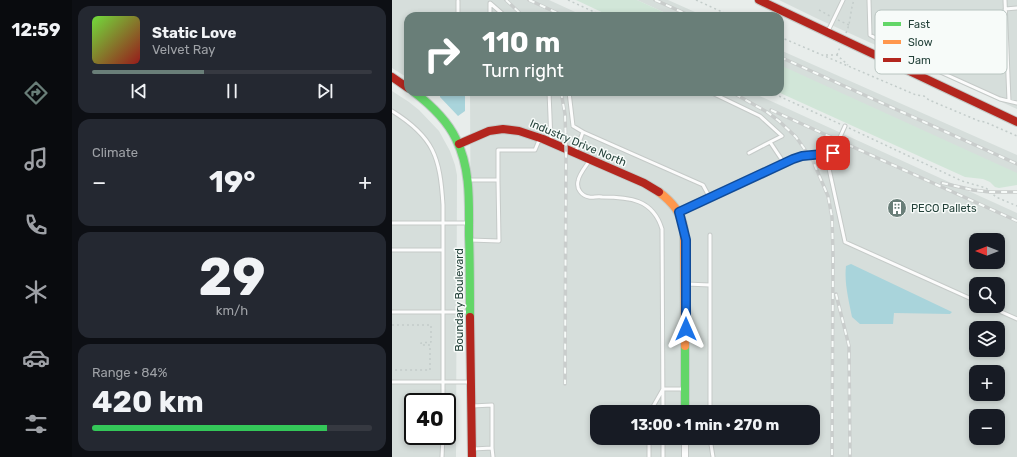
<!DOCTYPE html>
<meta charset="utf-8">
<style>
:root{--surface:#171b24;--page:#242831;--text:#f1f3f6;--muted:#9ea1a6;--line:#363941;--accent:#697e78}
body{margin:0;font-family:Rubik,sans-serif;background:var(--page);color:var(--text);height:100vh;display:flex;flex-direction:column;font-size:15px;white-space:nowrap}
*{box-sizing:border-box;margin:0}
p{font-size:13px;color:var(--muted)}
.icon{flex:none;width:22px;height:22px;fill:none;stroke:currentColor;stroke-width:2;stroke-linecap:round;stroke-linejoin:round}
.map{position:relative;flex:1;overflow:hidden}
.drawer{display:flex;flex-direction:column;gap:6px;padding:6px;background:#0d0f14;width:320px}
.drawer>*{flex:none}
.hud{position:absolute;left:12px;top:12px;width:380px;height:84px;border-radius:12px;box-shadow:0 2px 6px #0003;background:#697e78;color:#fff;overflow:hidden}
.needle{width:26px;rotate:270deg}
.fabs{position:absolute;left:577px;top:233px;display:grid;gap:8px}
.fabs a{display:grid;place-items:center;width:36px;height:36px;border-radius:8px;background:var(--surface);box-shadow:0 2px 6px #0003;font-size:20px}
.speed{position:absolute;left:12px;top:393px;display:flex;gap:8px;font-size:20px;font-weight:700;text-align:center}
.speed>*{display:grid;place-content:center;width:52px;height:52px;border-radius:50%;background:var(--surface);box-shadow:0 2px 6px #0003;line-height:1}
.speed .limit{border:2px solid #111;border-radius:6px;background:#fff;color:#111}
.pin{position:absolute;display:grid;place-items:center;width:34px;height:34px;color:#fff;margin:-17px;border-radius:8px;box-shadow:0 2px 6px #0006}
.me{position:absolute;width:44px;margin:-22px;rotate:0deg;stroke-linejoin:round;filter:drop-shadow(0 0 3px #0008)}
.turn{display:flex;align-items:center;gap:14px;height:84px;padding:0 12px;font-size:18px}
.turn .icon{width:52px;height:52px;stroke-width:2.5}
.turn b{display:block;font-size:28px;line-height:34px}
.big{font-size:30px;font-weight:700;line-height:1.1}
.drawer .widget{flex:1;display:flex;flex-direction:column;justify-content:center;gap:6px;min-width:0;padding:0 14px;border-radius:12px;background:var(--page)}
.drawer .dial{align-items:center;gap:0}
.dial b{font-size:52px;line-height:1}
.song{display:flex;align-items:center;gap:12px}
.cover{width:48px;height:48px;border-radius:6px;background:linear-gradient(135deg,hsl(100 70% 55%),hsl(0 70% 35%))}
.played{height:4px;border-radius:2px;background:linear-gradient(90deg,var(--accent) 40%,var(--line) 40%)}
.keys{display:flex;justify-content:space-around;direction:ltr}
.heat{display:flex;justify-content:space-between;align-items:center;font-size:22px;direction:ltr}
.charge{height:6px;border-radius:3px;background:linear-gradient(90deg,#34c759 84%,var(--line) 0)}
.trip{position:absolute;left:198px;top:405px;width:230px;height:40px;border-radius:12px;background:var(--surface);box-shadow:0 2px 6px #0003;font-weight:700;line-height:40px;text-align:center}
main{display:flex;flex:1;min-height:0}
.tabs{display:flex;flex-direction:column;width:72px;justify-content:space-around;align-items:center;background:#090b0e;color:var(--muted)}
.tabs .icon{width:28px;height:28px}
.tabs .selected{color:var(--accent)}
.tabs b{font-size:18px;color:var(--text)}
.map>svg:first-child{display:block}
.built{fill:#d6dedb;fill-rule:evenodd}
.green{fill:#d1e6d8}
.water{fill:#a9d4db}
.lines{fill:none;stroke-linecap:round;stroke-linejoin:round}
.lane-casing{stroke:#c5cac8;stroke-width:5}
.street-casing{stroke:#c5cac8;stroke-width:8}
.fast-casing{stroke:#c3cbc8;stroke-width:10}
.slow-casing{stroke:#c3cbc8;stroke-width:10}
.jam-casing{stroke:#c3cbc8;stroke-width:10}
.path{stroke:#c3ccca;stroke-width:1.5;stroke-dasharray:2 3;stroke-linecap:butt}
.lane{stroke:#fcfcfc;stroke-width:3}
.street{stroke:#fcfcfc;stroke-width:6}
.fast{stroke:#63d668;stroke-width:8}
.slow{stroke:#ff974d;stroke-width:8}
.jam{stroke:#b3261e;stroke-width:8}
.rail-casing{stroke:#c9cdcc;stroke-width:3.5}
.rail{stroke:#f7fbf9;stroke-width:2;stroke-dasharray:6;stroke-linecap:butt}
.route-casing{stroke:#114b97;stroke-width:10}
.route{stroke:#1a73e8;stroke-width:7}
.labels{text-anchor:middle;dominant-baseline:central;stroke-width:3;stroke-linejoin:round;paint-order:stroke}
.street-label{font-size:11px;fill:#24423a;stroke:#f7fbf9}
.poi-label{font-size:11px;fill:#24423a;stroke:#f7fbf9;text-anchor:start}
.key{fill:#f7fbf9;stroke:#b8c4c0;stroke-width:1}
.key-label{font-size:11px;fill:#24423a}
</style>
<main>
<nav class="tabs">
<b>12:59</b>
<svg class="icon selected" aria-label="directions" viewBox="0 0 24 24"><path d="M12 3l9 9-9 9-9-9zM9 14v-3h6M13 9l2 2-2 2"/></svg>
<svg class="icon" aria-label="music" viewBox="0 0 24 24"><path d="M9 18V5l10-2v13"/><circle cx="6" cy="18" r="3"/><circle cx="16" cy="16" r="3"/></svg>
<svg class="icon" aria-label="phone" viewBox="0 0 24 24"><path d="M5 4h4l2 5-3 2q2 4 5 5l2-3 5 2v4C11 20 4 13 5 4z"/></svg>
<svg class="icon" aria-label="climate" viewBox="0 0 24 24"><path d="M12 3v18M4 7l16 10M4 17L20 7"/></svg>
<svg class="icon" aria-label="car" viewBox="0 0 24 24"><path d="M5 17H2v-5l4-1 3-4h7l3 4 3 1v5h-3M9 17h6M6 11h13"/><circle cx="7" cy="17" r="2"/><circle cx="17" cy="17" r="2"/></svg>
<svg class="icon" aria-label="filters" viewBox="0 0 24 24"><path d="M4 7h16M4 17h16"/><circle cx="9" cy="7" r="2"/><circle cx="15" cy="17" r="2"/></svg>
</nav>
<section class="drawer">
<div class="widget">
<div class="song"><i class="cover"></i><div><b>Static Love</b><p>Velvet Ray</p></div></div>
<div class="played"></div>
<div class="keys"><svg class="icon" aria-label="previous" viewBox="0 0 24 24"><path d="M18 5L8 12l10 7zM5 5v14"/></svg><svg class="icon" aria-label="pause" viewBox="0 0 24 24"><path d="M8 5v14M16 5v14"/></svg><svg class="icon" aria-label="next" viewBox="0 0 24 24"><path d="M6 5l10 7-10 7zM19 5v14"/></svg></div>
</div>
<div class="widget"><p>Climate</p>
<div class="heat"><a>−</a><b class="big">19°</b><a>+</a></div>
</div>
<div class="widget dial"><b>29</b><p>km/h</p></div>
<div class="widget"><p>Range · 84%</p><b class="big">420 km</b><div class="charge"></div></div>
</section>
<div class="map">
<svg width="625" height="457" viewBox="0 0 625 457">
<rect width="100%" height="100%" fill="#e8edeb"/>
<path class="built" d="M0,0H157L192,16H16V78L0,68Z
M245,0H276L312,16H280Z
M387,0H625V109L426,19Z
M388,50L625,155V174L388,66Z
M0,91L17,102L27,110L47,131L58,151L63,165L65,175L64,457H0ZM21,402H55V436H21Z
M78,92H359L625,213V457H80ZM584,240H606V262H584ZM584,284H606V306H584ZM584,328H606V350H584ZM584,372H606V394H584ZM205,412H421V438H205ZM584,416H606V438H584Z"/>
<path class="green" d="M184,0H245L280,16H218Z
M388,65L625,173V185L607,188L603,187L598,182L591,179L573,177L386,92H388Z"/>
<path class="water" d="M48,92H73V111L66,116L48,97Z
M459,264L560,312L558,314L502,313L501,324H468L460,317C457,301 452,283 454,266Z"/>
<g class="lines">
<g class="lane-casing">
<path id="lane" d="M477,0L478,35L524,61L519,71
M613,0L617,101
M66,1V16
M613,9L625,8
M98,16V3L113,16
M436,31L451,0
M615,52L535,54L529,55L524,61L608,99L625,103
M157,92L159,141
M177,92L181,126L191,132
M318,92L368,116L390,136L378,142
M0,111C42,137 48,157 51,205V402
M453,126L436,164L453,242L584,301
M183,153L191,132L311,185L318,198
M357,153L378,142L392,163
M198,160C194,166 187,174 186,181C184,189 190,196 197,197C201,198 205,196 210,197C237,197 261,199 270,229L271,412
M76,180H106V150H143L148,138
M287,212L392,163L410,156L441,153
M0,223H76
M78,240L107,241L106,180
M0,250H51
M294,284L318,285V235
M596,306L625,319
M0,312H78
M0,382H78
M80,406L100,405V448
M258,412L271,389H293
M318,412V285
M257,438V457
M271,438V457
M318,438L321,457
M81,449L100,448L101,457
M50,457L51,436"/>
</g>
<g class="street-casing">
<path id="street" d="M293,457V438"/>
</g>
<g class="fast-casing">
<path id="fast" d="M22,92C39,105 55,120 64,139C79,169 77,203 77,235C78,262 78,290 78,317
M293,346V412"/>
</g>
<g class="slow-casing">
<path id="slow" d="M267,192C280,202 289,212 292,229L293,346"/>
</g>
<g class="jam-casing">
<path id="jam" d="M367,0L625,122
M0,77L16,88
M67,144L97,131L111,129L127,131L151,139L252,183L267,192
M78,317L80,457"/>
</g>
<path class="path" d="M176,0L211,16
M304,0L339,16
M427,10L438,16
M446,20L457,25
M454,33C459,22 458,11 462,0
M388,37L524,95L532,96L537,100L587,121L593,122L625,136
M508,45L528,44L540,46H552V48
M552,46L609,44V47
M434,55H445L456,65
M445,55L448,47
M378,92L448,124
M457,128L570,181L594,188L604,197L625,206
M0,325H39V342L29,343V345H38V370H0"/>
<use href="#lane" class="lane"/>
<use href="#street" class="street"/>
<use href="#fast" class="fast"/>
<use href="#slow" class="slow"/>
<use href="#jam" class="jam"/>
<g class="rail-casing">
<path id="rail" d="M114,0L131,16
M137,0L172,16
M263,0L299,16
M388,57L625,164
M169,92L173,114L174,149L173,384
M343,94L375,112L387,121L404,137L421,161L436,196L440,217L441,255L440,457
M379,110L625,221
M550,183L581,190L598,192H625
M444,294L457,346L458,457"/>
</g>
<use href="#rail" class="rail"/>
</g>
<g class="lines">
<g class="route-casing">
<path id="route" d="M294,329V240L287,212L401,159L410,156L441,153"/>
</g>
<use href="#route" class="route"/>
</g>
<defs>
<g id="building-disc" transform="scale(1)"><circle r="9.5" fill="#697e78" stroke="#f7fbf9"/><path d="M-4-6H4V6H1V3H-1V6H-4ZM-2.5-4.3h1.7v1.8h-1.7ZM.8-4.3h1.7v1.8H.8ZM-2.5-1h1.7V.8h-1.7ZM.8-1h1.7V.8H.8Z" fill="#fff"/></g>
</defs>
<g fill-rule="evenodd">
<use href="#building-disc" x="505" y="208"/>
</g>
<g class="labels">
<g class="street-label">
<text transform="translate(186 143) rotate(23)">Industry Drive North</text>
<text transform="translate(67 300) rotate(-90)">Boundary Boulevard</text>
</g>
<g class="poi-label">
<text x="519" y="208">PECO Pallets</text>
</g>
</g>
<rect x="483" y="10" width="132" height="64" rx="6" class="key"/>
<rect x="491" y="22" width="18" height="4" fill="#63d668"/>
<rect x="491" y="40" width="18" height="4" fill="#ff974d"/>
<rect x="491" y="58" width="18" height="4" fill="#b3261e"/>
<g class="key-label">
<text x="516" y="28">Fast</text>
<text x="516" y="46">Slow</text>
<text x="516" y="64">Jam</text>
</g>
</svg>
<div class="fabs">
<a><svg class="needle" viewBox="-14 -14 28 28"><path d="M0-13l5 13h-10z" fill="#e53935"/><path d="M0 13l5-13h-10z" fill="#9ea1a6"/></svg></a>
<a><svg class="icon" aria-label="search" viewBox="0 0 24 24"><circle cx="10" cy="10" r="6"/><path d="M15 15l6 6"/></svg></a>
<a><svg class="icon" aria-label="layers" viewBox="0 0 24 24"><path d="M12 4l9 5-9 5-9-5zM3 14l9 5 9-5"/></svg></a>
<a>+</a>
<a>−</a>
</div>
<div class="speed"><div class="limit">40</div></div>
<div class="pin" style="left:441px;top:153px;background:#d93025"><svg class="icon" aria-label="arrive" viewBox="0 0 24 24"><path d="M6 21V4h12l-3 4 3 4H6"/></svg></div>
<svg class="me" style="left:294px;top:329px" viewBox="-20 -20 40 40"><path d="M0-17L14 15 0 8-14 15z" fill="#1a73e8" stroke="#fff" stroke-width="4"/></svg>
<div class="trip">13:00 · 1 min · 270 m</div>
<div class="hud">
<div class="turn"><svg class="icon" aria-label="right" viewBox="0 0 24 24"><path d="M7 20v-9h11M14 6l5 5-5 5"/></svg><div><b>110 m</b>Turn right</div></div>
</div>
</div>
</main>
